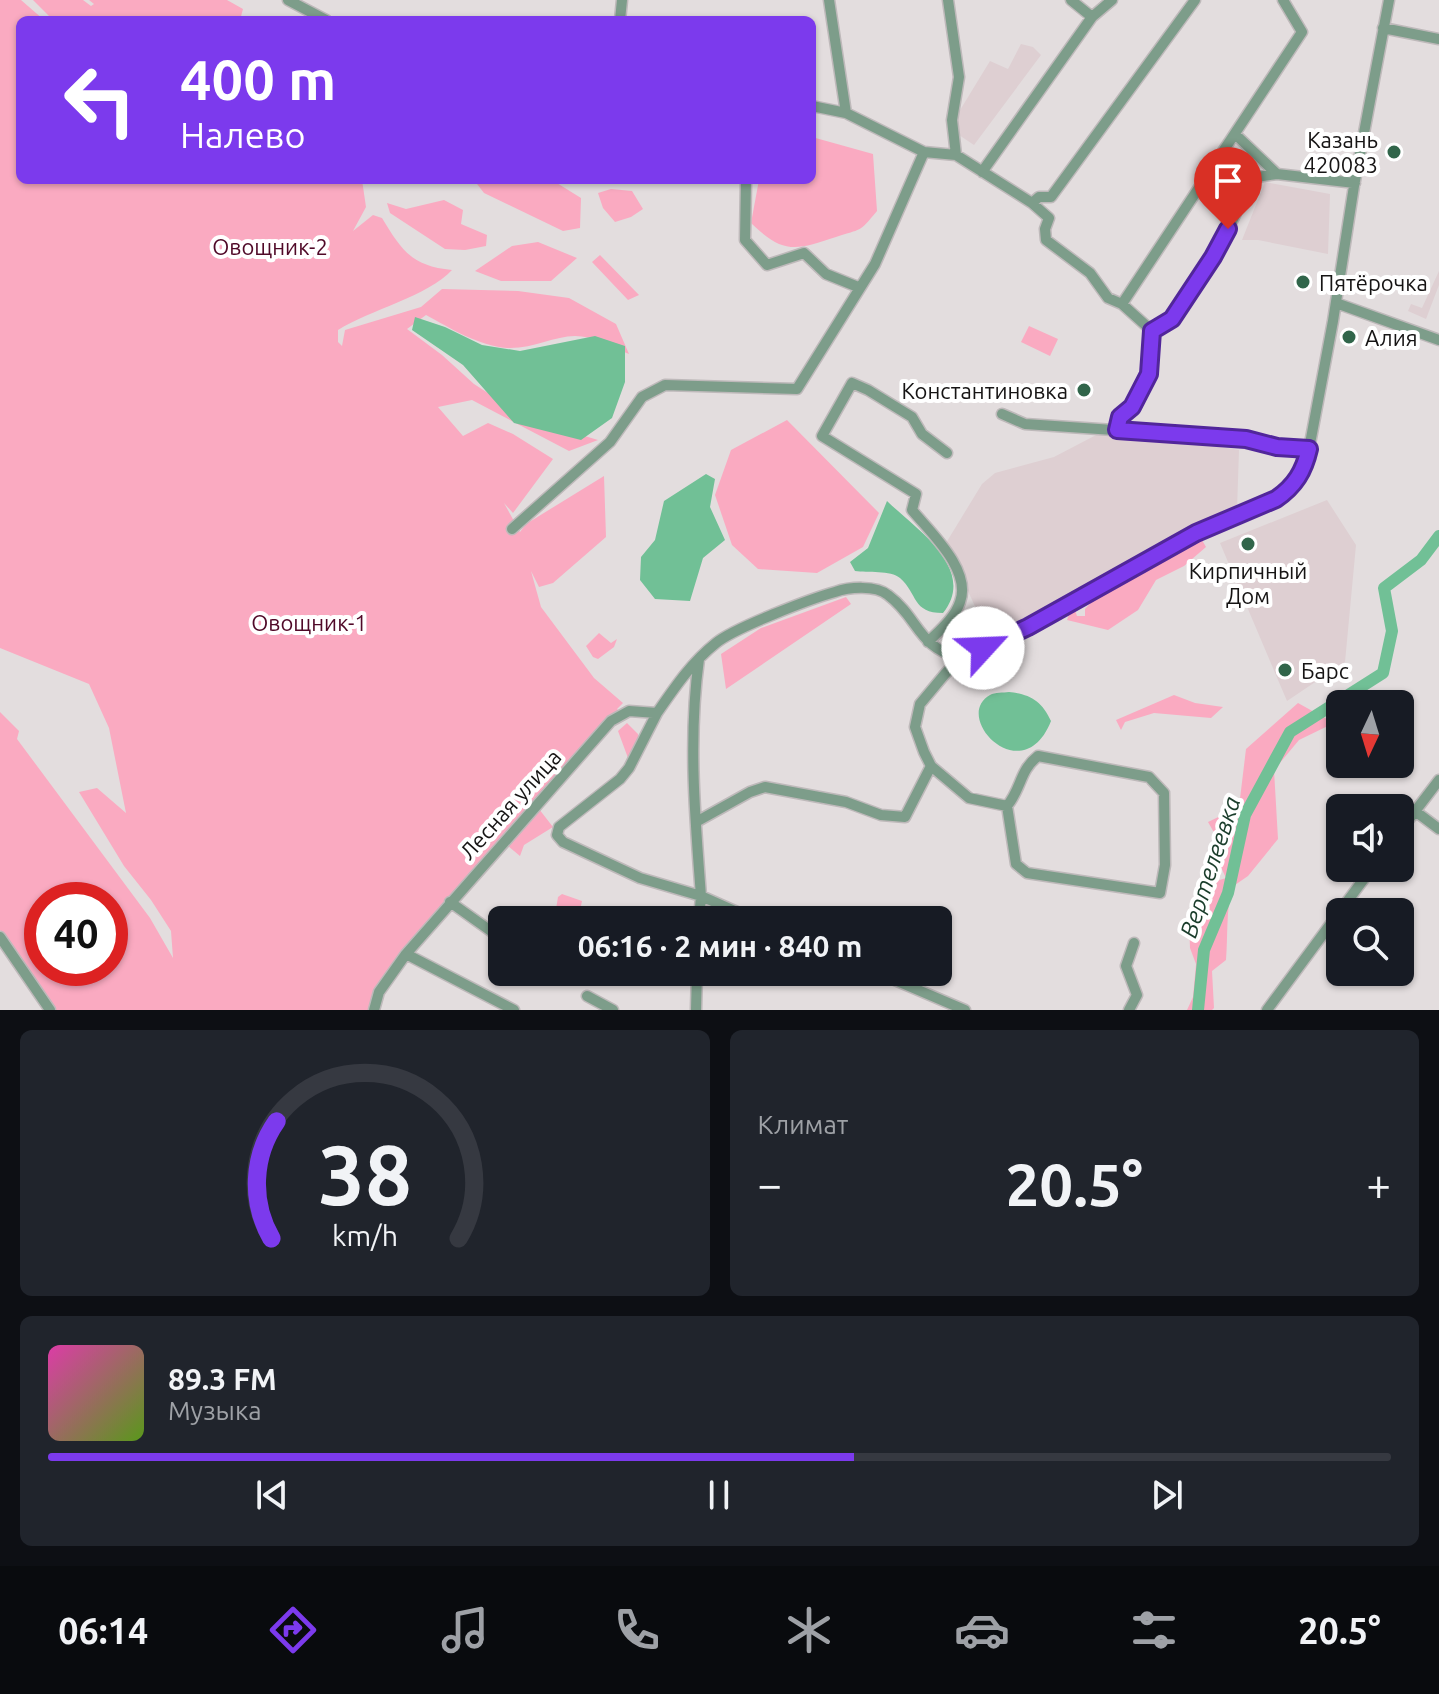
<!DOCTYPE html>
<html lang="ru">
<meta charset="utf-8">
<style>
:root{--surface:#171b24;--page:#20242c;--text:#f1f3f6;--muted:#9ea1a6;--line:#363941;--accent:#7c3aed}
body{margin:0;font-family:Ubuntu,sans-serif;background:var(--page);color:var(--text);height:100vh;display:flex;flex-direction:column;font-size:30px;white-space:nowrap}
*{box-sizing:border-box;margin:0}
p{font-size:26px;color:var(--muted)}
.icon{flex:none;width:44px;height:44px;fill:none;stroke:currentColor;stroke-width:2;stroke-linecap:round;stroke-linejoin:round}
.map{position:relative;height:1010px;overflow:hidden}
.side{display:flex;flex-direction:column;gap:20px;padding:20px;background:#0d0f14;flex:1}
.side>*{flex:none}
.guide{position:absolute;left:16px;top:16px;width:800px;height:168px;border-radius:12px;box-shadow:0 2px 6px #0004;background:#7c3aed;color:#fff;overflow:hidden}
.needle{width:52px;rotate:184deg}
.buttons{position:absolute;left:1326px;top:690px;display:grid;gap:16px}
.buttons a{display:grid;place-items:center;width:88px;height:88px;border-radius:12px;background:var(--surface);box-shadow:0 2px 6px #0004;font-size:40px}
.speed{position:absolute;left:24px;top:882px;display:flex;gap:16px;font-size:40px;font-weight:700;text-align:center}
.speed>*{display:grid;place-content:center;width:104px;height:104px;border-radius:50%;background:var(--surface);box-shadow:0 2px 6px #0004;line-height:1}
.speed .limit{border:12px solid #d22;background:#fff;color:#111}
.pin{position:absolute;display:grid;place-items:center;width:68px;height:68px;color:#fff;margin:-82px -34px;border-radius:50% 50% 50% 0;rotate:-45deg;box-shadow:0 0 8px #0007}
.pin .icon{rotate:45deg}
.me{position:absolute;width:88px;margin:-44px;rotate:65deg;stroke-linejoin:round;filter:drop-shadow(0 0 6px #0008)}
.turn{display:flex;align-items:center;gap:28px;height:168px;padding:0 32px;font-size:36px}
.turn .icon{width:104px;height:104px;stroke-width:2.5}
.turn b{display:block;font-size:56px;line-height:68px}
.big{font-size:60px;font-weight:700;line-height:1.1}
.side .tile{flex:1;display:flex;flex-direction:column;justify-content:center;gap:12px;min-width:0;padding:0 28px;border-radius:12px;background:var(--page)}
.side .dial{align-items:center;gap:0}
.dial svg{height:208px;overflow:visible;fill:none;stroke:var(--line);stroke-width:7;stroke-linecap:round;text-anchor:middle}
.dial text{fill:var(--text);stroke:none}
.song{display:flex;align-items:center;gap:24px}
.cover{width:96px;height:96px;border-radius:12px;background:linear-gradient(135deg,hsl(320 70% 55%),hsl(90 70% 35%))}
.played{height:8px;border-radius:4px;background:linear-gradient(90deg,var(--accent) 60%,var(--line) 60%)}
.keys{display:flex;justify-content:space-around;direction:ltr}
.heat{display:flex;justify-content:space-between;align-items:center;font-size:44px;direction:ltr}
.side .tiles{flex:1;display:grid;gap:20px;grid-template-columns:1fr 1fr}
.tile:last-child{grid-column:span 2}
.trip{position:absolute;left:488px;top:906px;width:464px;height:80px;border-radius:12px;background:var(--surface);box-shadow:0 2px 6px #0004;font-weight:700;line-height:80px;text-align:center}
.tab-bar{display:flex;height:128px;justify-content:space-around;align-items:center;background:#090b0e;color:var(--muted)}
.tab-bar .icon{width:56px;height:56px}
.tab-bar .on{color:var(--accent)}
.tab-bar b{font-size:36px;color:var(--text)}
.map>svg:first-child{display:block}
.built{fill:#decfd2}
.green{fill:#faaac1;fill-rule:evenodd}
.water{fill:#71c096}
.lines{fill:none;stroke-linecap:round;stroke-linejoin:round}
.river{stroke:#71c096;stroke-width:12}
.minor-casing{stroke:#beb9ba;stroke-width:13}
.minor{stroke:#7d9d8a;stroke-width:10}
.route-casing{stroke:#51269a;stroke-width:20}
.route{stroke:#7c3aed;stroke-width:14}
.poi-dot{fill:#31654a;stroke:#fff;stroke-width:3}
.labels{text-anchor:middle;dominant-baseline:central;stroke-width:8;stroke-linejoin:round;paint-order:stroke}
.poi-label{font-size:22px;fill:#161414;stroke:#fff;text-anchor:start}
.park-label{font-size:22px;fill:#500928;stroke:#fff}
.street-label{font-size:22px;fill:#161414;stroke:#fff}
.water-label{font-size:24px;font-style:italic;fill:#1a3d2b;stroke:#fff}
</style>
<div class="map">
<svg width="1439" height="1010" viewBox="0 0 1439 1010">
<rect width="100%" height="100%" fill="#e3ddde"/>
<path class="built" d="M1021,44L1033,47L1041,55L974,145L956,133L954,120L990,61L1008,69Z
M1265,182L1330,194L1328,254L1258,240H1242Z
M1439,271V285L1426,319L1408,311L1411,304L1422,308Z
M1098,434L1189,442L1239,450L1237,510L1204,523L1034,617L989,637L946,543L982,484L995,473L1054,457Z
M1327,500L1356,545L1345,662L1287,701L1220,543Z"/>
<path class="green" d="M0,0H21L44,20H20V180H362L366,207L353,231L373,215L382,218C402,251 412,266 452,270C428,296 370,310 338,330V342L342,346L345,330L421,307L442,289L518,291L569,298L616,324L629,354C614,347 592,336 575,336C554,336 533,349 507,348C479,346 450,328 426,315L407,329L442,355L474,384L528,419L598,440L569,451L472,400L438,407L463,436L488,423L513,434L553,459L513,513L504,503L520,532L526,524L604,476L606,537L553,583L539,587L531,571L541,607L594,678L623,703L617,709L619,711L603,723L375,988L368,1010H54L0,930V712L19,731L17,739L150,918L173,958L171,931L151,900L124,866L79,792L97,788L126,813L109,728L89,684L0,648ZM42,900H110V968H42Z
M33,0H83L91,6L94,4L89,0H227L243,9L240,20H53Z
M812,137L873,154L877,211C858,234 862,228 836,237C796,250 784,255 751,223L759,180H812Z
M474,180H552L581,198L580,228L563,231L484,193Z
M611,189L632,191L643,209L631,217L615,222L603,208L598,193Z
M444,200L463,210L461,224L487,235L486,246L465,250L445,249L390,213L387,203L406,209Z
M538,242L577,258L551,281H501L475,271L512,246Z
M600,255L639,295L628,300L592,262Z
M1029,326L1058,339L1050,356L1021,342Z
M787,420L879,513L863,547L817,573L758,569L732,545L715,495L731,450Z
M1202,540L1206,547L1184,566L1156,580L1138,610L1108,630L1067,620L1070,611L1075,610L1077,616H1085V609L1101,592L1185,545Z
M846,597L851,604L726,689L721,654L761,628Z
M599,633L611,643L617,639L614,647L598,659L593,657L586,646Z
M1174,695L1195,703L1223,707L1211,718L1154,713L1125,722L1121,730L1116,720Z
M1298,703L1334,723L1299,740L1274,770L1278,839L1248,876L1232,887C1226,911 1228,935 1226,960L1212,971L1214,1008L1212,1010H1187L1193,997L1196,964L1190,948L1189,922L1204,885L1226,878L1219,863L1220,843L1208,822L1239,807L1246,749Z
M627,723L638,734L640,752L628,758L618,731Z
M539,809L553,827L524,845L520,856L508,846Z
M562,894L582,901L578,920H570V917H559L556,909L558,897Z"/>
<path class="water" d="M415,317L445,327L482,345L520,351L595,336L625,346V382L612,418L581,440L514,423L463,365L412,330Z
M706,474L715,479L710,507L725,540L703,558L690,601L655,599L640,580L641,557L655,540L664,501Z
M887,501C916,529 978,569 943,613C912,613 918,594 900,578C891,570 867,573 855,571L850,562L868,548Z
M1009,692C1030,694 1042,701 1051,721C1023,792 951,717 990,695C995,692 1003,693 1009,692Z"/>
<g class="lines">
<path class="river" d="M1198,1010L1204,950L1228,893L1245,815L1290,732L1383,673L1392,631L1384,588L1421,560L1439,536"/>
<g class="minor-casing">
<path id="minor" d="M288,0L326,20
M829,0L846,113
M948,0L959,77L952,120L956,155
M1071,0L1092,17
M620,20L622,0
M1383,28L1439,39
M812,106L846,113L924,152L956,155L1032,203L1049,218L1045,229L1046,240L1090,273L1108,298L1122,304L1152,331
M1236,135L1277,174L1355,183
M982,172L1092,17L1112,0
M746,180L745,240L767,265L804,253L826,274L858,287
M1202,185L1277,174
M1032,203L1039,197H1051L1195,0
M1336,303L1439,340
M1122,304L1302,32L1283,0
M1152,331L1172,319L1220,246L1236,213L1233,181
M1002,414L1025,424L1246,439L1277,447L1309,449
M1117,430L1120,417L1132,407L1149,374L1152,331
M512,529L610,442L642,397L665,385L797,389L875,264L924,152
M928,642C939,631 955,618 960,602C972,570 930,532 912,510L916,494L822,436L852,383L868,390L912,417L922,434L947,453
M699,659C688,738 695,817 701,896L699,920
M657,713L629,768L620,779L559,827L557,835L563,842L640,878L701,896L755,920
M1038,756L1149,777L1164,793L1165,865L1160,893L1027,873L1016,864L1007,806C1022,788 1019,771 1038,756Z
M1007,806L969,798L931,766L924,752L915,727L920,704L945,674L960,658L1028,627L1196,533L1276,499L1300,476L1309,449L1333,321L1354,186L1389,0
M1415,811L1439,829
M696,822L750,792L765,787L846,802L881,815L905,817L931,766
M1400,831L1439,780
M450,902L502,939
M0,937L50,1010
M406,954L514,1010
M876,972L965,1010
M587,996L613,1010
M374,1010L379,992L406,954L611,721L629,711L657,713C675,687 691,663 716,643C734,628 810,599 835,592C849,587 876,585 888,595C919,618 917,647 960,658
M696,1010L697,972
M1129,1010L1137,995L1126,966L1134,943
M1267,1010L1372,868"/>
</g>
<use href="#minor" class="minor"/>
</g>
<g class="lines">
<g class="route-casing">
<path id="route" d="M983,648L1028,627L1196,533L1276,499C1295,486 1304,471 1309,449L1277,447L1246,439L1117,430L1120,417L1132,407L1149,374L1152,331L1172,319L1213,257L1228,229"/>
</g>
<use href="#route" class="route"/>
</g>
<g class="poi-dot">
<circle cx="1394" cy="152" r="8"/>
<circle cx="1303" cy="282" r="8"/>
<circle cx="1349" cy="337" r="8"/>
<circle cx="1084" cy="390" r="8"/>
<circle cx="1248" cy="544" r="8"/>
<circle cx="1285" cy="670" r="8"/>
</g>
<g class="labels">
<g class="poi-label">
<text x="1378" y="139" text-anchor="end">Казань<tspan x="1378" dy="25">420083</tspan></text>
<text x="1319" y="282">Пятёрочка</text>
<text x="1365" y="337">Алия</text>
<text x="1068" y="390" text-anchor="end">Константиновка</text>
<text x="1248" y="570" text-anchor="middle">Кирпичный<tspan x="1248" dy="25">Дом</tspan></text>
<text x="1301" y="670">Барс</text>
</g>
<g class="park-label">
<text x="270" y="246">Овощник-2</text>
<text x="309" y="622">Овощник-1</text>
</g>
<g class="street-label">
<text transform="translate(510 804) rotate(-48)">Лесная улица</text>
</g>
<g class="water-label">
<text transform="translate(1210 867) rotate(-72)">Вертелеевка</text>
</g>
</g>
</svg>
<div class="buttons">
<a><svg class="needle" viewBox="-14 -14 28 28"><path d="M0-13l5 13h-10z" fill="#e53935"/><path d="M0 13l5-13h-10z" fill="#9ea1a6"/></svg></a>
<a><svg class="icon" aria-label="sound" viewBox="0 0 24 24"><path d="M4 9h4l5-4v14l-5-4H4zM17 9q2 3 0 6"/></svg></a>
<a><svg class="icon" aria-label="search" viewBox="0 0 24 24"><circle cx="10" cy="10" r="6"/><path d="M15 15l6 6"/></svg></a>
</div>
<div class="speed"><div class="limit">40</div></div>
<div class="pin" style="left:1228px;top:229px;background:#d93025"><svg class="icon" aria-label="arrive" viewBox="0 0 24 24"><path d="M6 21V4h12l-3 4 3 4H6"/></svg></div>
<svg class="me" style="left:983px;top:648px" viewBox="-20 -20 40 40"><circle r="19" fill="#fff"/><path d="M0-13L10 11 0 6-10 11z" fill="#7c3aed"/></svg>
<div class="trip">06:16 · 2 мин · 840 m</div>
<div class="guide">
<div class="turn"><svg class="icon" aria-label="left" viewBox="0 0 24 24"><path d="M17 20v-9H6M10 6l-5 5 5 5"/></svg><div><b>400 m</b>Налево</div></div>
</div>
</div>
<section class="side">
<div class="tiles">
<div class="tile dial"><svg viewBox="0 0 100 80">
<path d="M14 69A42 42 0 1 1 86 69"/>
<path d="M14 69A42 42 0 0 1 16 24" stroke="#7c3aed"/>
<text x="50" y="56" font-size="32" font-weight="700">38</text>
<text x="50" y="72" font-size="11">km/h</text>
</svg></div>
<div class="tile"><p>Климат</p>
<div class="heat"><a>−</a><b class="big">20.5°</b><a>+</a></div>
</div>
<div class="tile">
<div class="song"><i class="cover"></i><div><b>89.3 FM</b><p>Музыка</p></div></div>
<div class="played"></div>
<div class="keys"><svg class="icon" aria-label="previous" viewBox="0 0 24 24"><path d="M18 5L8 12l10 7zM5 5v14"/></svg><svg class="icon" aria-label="pause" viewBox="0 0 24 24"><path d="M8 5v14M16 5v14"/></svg><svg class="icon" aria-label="next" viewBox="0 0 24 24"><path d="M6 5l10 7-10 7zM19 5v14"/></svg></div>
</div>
</div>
</section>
<nav class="tab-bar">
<b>06:14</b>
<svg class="icon on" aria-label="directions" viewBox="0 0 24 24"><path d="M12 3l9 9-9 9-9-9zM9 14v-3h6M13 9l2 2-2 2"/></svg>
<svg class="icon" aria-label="music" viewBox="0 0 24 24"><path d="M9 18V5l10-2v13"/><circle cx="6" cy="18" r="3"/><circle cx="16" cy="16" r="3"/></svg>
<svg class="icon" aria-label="phone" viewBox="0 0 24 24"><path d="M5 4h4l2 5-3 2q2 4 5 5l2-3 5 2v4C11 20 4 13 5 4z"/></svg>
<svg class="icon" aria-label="climate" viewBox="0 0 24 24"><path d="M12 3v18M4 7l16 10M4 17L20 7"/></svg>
<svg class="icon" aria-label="car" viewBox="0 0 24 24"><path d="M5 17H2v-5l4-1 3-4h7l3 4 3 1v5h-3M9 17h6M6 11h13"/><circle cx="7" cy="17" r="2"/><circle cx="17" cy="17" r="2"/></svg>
<svg class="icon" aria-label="filters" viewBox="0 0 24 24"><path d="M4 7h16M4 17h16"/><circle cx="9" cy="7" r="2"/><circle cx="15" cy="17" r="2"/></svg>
<b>20.5°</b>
</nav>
